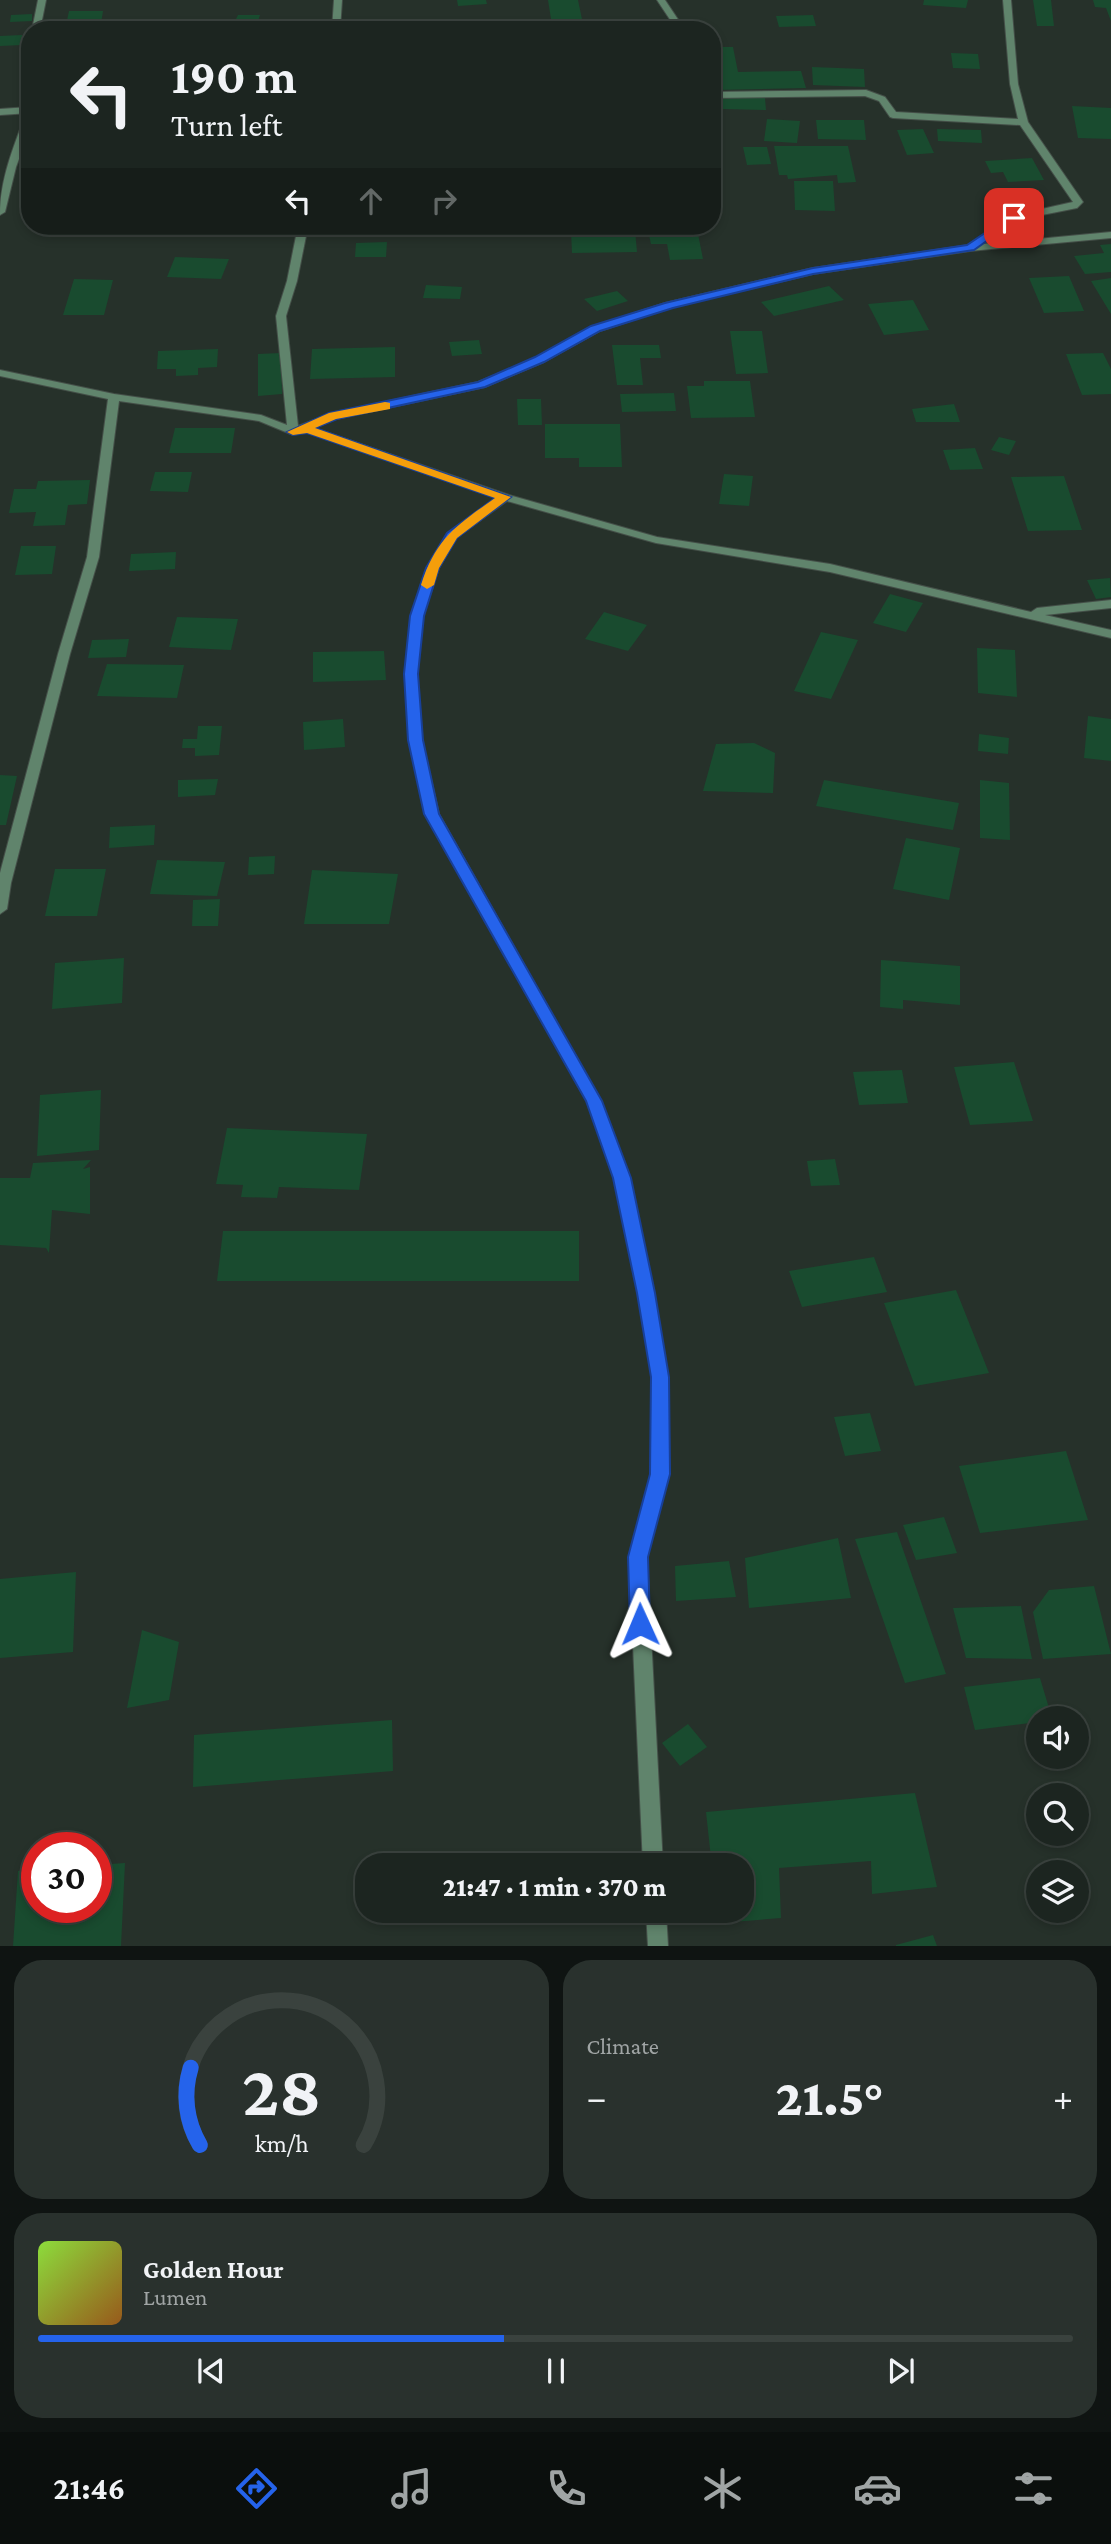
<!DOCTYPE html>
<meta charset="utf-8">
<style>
:root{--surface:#1c2520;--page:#29312d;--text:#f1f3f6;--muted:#a0a5a5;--line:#3a423e;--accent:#2563eb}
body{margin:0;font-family:"Crimson Pro",serif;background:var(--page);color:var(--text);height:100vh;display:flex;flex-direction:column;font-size:26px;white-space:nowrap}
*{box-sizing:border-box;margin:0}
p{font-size:23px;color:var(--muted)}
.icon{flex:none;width:38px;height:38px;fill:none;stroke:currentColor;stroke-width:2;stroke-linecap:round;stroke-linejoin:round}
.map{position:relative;height:1946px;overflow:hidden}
.drawer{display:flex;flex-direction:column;gap:14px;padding:14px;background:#0f1412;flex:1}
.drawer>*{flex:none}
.guide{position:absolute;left:21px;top:21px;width:700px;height:214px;border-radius:28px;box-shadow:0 4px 10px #0003,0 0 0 2px var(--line);background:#1c2520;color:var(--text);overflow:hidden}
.fabs{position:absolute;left:1026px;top:1706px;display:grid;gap:14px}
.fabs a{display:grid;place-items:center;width:63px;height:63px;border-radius:50%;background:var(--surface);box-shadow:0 4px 10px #0003,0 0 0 2px var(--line);font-size:35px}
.speed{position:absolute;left:21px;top:1832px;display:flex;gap:14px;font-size:35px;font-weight:700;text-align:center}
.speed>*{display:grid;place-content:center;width:91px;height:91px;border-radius:50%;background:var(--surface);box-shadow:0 4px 10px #0003,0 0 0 2px var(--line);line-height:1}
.speed .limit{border:10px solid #d22;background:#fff;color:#111}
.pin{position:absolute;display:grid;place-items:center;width:60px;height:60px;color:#fff;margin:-30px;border-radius:14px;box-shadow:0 4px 10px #0006}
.me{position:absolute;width:77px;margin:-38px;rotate:359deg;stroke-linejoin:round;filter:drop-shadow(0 0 5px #0008)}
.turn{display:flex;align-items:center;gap:24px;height:147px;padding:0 35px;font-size:32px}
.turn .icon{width:91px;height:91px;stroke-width:2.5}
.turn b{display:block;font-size:49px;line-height:60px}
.lanes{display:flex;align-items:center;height:66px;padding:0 35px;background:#0003;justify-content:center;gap:35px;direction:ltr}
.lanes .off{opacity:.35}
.big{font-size:52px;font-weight:800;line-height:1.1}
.drawer .tile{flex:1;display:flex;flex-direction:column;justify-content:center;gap:10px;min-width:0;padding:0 24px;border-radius:28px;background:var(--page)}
.drawer .dial{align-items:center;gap:0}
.dial svg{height:182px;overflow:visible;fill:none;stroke:var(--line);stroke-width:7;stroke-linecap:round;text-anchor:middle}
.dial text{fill:var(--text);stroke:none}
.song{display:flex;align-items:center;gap:21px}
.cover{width:84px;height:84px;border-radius:10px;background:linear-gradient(135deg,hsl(90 70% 55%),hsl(30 70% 35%))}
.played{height:7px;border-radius:4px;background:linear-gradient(90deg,var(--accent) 45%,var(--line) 45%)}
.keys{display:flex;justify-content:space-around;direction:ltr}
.heat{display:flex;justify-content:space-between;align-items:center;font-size:38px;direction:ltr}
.drawer .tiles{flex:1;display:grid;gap:14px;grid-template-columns:1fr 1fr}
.tile:last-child{grid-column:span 2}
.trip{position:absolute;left:355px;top:1853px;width:399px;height:70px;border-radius:28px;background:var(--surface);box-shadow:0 4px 10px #0003,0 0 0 2px var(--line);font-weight:800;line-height:70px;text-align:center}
.tab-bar{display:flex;height:112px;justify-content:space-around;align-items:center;background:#0b0f0d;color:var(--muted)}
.tab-bar .icon{width:49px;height:49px}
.tab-bar .current{color:var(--accent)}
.tab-bar b{font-size:32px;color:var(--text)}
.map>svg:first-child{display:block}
.building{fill:#194b2f}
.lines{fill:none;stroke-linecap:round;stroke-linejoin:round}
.minor-casing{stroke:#444f48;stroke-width:2}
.minor{fill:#60846c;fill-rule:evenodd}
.route{fill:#2563eb;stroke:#184099;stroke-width:2}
.slow{fill:#f59e0b}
</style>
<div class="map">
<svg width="1111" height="1946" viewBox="0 0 1111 1946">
<rect width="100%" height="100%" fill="#26312a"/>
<path class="building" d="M457,0H486L487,4L458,6Z
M548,0H578L583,24L552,25Z
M924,0H968L966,8L923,5Z
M1033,0H1051L1054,26H1037Z
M1093,0H1111V21L1106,8L1095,7Z
M69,11H103L100,30H65Z
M32,14V21L10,22L11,15Z
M238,15H260L257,24L234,23Z
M813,15L816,26L779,27L776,16Z
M22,35V45L0,46V36Z
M712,47H733L738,72L801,71L806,88L715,90Z
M951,53L978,54L980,69L953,68Z
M812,67L864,69L865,87L813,85Z
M722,97L765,98L766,110L723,109Z
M1072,106L1111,108V139L1078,138Z
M767,119L800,121L797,143L764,141Z
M816,120H864L866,140L818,139Z
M923,129L934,153L907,155L897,130Z
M937,129L981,130L982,143L938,141Z
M774,146H848L856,182L838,183L837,175L788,179L787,175H779Z
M743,147H767L771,164L747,165Z
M1032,158L1044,180L1008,182L1003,172L991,173L985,161Z
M794,181H833L835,211L795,210Z
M697,229L703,259L670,260L667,244H651L648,231Z
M635,230L637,252L572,253L571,231Z
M387,242L386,257H355L356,243Z
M1111,244V272L1085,274L1074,256L1104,253L1100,245Z
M175,257L229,259L221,279L167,277Z
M1069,276L1084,311L1044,313L1029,278Z
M1111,278V314L1091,281Z
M74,279L113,280L104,315H63Z
M426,285L462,287L460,299L423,298Z
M829,286L844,300L774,316L761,302Z
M617,291L628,301L597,311L584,299Z
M913,300L929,330L884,335L868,304Z
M730,331H762L768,373L736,374Z
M479,340L482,354L452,356L449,342Z
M612,345H659L661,358H640L643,385H617Z
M395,347V377L310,379L312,349Z
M218,349L217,367L198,368V375L176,376V369H157L158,351Z
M281,353L282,394L258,396V354Z
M1103,353L1111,369V394L1082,395L1066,354Z
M704,381H750L755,417L691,418L687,386H704Z
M674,393L676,411L622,412L620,394Z
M517,399H541L542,425H518Z
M954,404L960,422H916L912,409Z
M545,424H620L622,467H579V458H545Z
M175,428H235L231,453H169Z
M999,437L1016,441L1009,455L991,450Z
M975,448L983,469L950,470L943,450Z
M155,472H192L188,492L150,491Z
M724,474L753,476L749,506L719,504Z
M1064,476L1082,530L1028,531L1011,477Z
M90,480L87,504L68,505L65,525L33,526L36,512L9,513L14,489H36L38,481Z
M21,546H56L52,574L15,575Z
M176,552L175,569L129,571L131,554Z
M1110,578L1111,597L1096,599L1087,580Z
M890,594L923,603L906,632L873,623Z
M604,612L647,625L628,651L585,639Z
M177,617L238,619L231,650L169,647Z
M821,632L858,640L831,699L794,691Z
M129,639L126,657L88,658L92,640Z
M977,648L1015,650L1017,697L978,693Z
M384,651L386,680L313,682V652Z
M107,664L184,665L177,698L97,696Z
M1088,716L1111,719V761L1084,758Z
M343,719L345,747L304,750L303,722Z
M198,726H222L219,755L195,756V748H182L183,739H197Z
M979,734L1009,738L1008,754L978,751Z
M754,743L775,753L773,793L703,791L716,744Z
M0,775L17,776L6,825H0Z
M218,779L215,795L178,797V780Z
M824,780L959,803L953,830L816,806Z
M980,780L1009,783L1010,840L980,838Z
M155,825L154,845L109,848L110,827Z
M906,838L960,848L949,900L893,889Z
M275,856L274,874L248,875L249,857Z
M157,860L225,862L217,896L150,894Z
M55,869H106L97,916H45Z
M312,870L398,874L389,924H304Z
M220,899L218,926H192L193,900Z
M124,958L122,1003L52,1009L55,963Z
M881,960L960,966V1005L903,1000V1009L880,1007Z
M1014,1062L1033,1121L970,1125L954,1067Z
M902,1070L908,1103L859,1105L853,1072Z
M101,1090L99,1150L37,1156L40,1095Z
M227,1128L367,1134L359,1190L279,1187L277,1198L241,1197L243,1185L216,1184Z
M835,1159L840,1185L811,1186L807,1161Z
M91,1160L83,1169L90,1167V1214L52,1210L49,1253L46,1248L0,1245V1178H30L33,1163Z
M223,1231H579V1281H217Z
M874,1257L887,1292L802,1307L789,1271Z
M956,1290L989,1373L915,1386L884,1303Z
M870,1413L881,1451L845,1456L834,1417Z
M1066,1451L1088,1520L980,1533L959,1466Z
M944,1517L957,1553L916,1560L903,1525Z
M897,1532L946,1674L905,1683L855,1539Z
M838,1538L851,1598L749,1608L745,1558Z
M729,1561L736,1597L676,1601L675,1566Z
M76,1572L73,1652L0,1658V1579Z
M1094,1586L1111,1654L1043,1659L1033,1612L1049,1590Z
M1021,1606L1032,1659L966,1658L953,1608Z
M142,1630L179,1642L169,1700L127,1708Z
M1040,1678L1052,1718H1038V1722L975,1730L964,1687Z
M392,1720L393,1771L193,1787L194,1735Z
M688,1724L707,1747L680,1766L662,1743Z
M915,1793L937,1887L872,1894L871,1861L779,1868L781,1918L720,1923L719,1911H742V1866H697L696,1858H711L706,1812Z
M125,1863L121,1946H13L18,1871L37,1869V1908H96V1865Z
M933,1935L937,1946H896V1945Z"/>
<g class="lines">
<g class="minor-casing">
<path id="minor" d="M38,0H46L40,30H32Z
M334,0H342L340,30H332Z
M657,0H665L685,30H677Z
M1003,0H1011L1018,84L1028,122L1083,202L1077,208L1017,220L983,244L1111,232V238L970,251L813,274L672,307L600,331L544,362L485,387L336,419L314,428L509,495L657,537L830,564L1031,612L1037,608L1111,600V608L1045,615L1111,630V638L830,572L656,543L507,501L456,538L439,568L423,616L417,674L422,740L439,814L601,1101L630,1178L654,1293L668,1377V1474L647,1557L663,1866H643L629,1557L652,1474V1377L638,1293L614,1178L587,1101L425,814L410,740L405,674L411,616L427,568L448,534L497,498L306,432L293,435L259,421L119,401L99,557L70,654L11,883L7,909L0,914V873L58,654L87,557L108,399L0,376V370L114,394L261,415L287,425L276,316L287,281L298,226H308L297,281L286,316L298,426L333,413L478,382L536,358L592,327L665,303L813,268L969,245L1011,216L1073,202L1020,125L893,118L890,117L879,101L865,96L712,98V92L866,90L885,97L896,112L1018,119L1010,84Z
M30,107V113L0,115V109Z
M30,113V129L16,167L5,212L0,215C0,179 13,149 25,116Z
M646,1911H666L668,1946H648Z"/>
</g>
<use href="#minor" class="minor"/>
</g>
<path class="route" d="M1010,216L1019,218L974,250L813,274L673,308L600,331L544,362L485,387L337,419L315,428L511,497L457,538L439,568L424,616L418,674L423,740L439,814L602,1101L631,1178L655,1293L669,1377L670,1474L648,1557L650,1624L647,1631L640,1633L633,1631L630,1624L628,1557L650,1474L651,1377L637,1293L613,1178L586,1101L424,814L408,740L404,674L410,616L426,568L447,533L495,498L307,433L293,435L287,432L329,413L478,382L535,357L591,326L665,303L813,268L967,245Z"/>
<path class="slow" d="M385,402L390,403V409L336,419L315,428L511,497L457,538L439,568L434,585L427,589L421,585C436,538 457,525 495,498L307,433L293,435L287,432L329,413Z"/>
</svg>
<div class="fabs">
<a><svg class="icon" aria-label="sound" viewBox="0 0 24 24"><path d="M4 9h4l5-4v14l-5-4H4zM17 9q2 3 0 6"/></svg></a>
<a><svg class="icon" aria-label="search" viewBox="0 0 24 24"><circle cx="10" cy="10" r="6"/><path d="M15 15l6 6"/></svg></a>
<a><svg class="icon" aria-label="layers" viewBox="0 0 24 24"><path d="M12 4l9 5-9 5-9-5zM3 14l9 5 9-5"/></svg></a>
</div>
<div class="speed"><div class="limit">30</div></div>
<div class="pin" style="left:1014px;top:218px;background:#d93025"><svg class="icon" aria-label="arrive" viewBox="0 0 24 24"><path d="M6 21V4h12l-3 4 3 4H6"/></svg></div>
<svg class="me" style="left:640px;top:1624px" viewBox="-20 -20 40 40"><path d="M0-17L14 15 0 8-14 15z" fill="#2563eb" stroke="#fff" stroke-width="4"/></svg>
<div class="trip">21:47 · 1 min · 370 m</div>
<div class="guide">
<div class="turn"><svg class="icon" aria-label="left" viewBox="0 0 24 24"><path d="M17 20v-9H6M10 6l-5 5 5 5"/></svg><div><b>190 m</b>Turn left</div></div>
<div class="lanes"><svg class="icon" aria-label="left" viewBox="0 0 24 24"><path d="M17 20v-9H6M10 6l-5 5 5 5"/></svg><svg class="icon off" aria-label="ahead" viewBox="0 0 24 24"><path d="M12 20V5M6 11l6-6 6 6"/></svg><svg class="icon off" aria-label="right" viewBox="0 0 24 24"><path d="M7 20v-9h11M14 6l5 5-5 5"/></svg></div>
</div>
</div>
<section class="drawer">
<div class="tiles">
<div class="tile dial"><svg viewBox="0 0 100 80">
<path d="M14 69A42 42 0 1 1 86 69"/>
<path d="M14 69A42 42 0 0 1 10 35" stroke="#2563eb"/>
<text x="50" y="56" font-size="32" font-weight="700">28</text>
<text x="50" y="72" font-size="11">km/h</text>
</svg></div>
<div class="tile"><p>Climate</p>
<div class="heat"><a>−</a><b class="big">21.5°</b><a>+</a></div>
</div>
<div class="tile">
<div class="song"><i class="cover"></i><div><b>Golden Hour</b><p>Lumen</p></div></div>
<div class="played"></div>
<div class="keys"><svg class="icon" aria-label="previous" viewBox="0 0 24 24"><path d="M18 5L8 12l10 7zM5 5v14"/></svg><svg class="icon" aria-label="pause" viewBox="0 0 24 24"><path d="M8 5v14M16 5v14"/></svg><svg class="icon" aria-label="next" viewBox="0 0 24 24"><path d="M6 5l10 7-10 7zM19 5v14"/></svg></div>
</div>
</div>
</section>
<nav class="tab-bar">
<b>21:46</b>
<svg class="icon current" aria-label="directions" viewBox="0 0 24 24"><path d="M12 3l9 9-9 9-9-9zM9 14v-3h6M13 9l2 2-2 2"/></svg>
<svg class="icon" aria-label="music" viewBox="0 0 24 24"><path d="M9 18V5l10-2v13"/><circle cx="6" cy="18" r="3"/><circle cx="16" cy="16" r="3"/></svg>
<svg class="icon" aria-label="phone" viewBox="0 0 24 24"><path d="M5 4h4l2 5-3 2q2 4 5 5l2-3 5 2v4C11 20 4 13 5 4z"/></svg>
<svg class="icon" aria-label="climate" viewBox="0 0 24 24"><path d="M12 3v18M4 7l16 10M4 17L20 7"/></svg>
<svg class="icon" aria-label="car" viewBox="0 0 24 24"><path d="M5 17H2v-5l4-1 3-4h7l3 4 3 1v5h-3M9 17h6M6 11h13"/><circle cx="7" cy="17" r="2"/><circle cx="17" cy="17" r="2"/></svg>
<svg class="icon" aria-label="filters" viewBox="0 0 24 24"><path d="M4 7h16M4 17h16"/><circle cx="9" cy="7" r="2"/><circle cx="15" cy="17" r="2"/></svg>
</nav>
